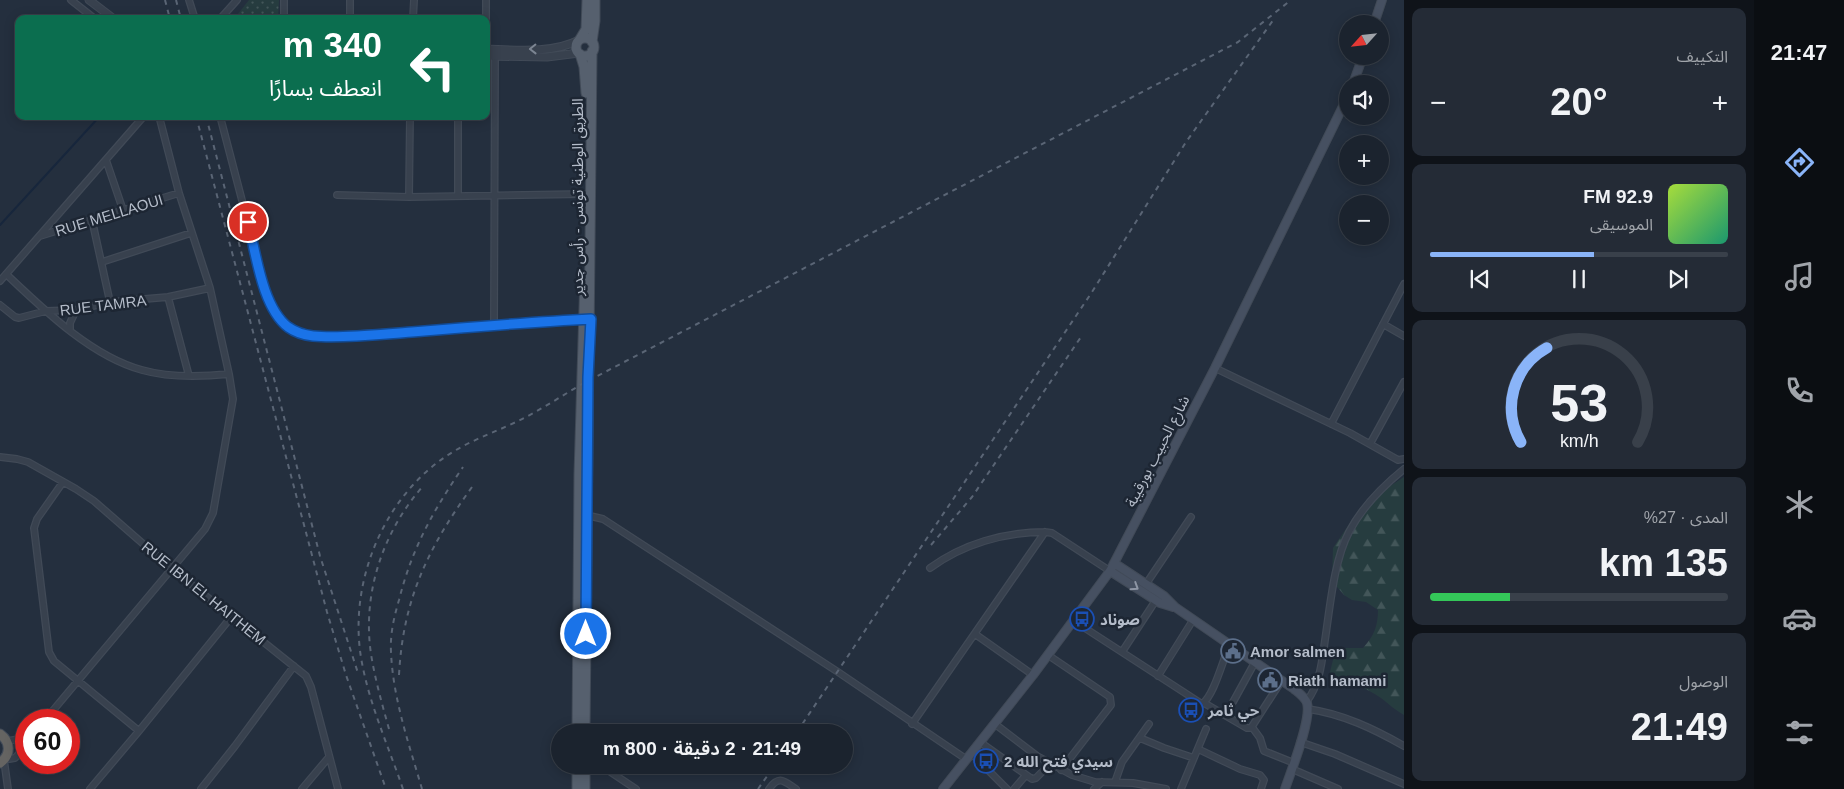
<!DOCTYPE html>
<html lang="ar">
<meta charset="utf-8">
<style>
:root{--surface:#1b232e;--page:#242b36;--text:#f1f3f6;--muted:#a0a4aa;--line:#39404a;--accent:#8ab4f8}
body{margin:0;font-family:Arial,"Noto Sans Arabic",sans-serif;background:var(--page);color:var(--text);direction:rtl;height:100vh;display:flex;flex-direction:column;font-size:19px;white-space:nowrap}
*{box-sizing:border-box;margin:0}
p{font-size:16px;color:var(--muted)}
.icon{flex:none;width:28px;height:28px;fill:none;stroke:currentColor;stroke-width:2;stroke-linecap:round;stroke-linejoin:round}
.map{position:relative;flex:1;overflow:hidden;direction:ltr}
.drawer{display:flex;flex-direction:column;gap:8px;padding:8px;background:#0f1319;width:350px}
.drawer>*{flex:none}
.hud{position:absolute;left:15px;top:15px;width:475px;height:105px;border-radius:10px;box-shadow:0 2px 12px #0003,0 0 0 1px var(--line);direction:rtl;background:#0b6e4f;color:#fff;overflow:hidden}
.needle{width:32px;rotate:243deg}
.buttons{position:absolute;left:1339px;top:15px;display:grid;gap:10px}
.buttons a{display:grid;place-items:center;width:50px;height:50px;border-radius:50%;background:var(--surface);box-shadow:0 2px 12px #0003,0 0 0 1px var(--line);font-size:25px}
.speed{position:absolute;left:15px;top:709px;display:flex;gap:10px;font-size:25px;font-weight:700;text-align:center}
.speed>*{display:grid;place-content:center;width:65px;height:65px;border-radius:50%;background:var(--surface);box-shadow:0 2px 12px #0003,0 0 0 1px var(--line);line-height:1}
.speed .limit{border:8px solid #d22;background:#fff;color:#111}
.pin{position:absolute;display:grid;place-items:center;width:42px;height:42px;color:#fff;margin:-21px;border:2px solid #fff;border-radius:50%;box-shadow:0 1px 5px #0007}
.me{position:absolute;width:55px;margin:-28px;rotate:0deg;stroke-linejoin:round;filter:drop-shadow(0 0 4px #0008)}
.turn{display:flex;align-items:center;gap:18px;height:105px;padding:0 25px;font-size:22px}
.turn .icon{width:65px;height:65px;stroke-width:2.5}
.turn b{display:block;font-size:35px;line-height:42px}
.big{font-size:38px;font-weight:600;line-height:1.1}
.drawer .widget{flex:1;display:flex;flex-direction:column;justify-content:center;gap:8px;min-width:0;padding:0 18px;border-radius:10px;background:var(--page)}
.drawer .dial{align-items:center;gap:0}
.dial svg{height:130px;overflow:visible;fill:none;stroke:var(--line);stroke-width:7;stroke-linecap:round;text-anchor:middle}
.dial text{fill:var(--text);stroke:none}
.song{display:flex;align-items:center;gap:15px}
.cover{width:60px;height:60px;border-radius:8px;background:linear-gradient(135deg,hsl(80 70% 55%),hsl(160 70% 35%))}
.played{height:5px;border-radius:2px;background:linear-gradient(90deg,var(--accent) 55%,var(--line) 55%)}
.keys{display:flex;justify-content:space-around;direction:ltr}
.heat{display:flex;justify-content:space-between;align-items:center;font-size:28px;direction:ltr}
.charge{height:8px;border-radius:4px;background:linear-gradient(90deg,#34c759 27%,var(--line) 0)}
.trip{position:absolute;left:551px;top:724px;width:302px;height:50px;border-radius:25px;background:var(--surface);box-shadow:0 2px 12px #0003,0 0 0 1px var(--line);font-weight:600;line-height:50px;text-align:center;direction:rtl}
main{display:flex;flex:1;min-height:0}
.dock{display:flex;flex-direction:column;width:90px;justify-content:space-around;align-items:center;background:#0b0e12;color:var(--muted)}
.dock .icon{width:35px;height:35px}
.dock .selected{color:var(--accent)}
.dock b{font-size:22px;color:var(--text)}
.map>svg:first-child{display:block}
.forest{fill:url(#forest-firs)}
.park{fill:url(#park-dots)}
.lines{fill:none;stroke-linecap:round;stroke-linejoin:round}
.stream{stroke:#17263c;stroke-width:2}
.minor-casing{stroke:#414a57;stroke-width:8}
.tertiary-casing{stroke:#414a57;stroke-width:9}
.secondary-casing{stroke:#414a57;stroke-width:10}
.primary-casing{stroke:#414a57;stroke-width:11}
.trunk-casing{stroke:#434c59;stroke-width:11}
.minor{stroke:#38414e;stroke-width:5.5}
.tertiary{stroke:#38414e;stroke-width:7}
.secondary{stroke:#465061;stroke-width:8}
.primary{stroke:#56606e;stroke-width:9}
.trunk{stroke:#656462;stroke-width:9}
.rail{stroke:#5a6575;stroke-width:2;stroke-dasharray:5 5;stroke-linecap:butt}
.oneway{stroke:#7c8592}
.oneway2{stroke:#8e96a5}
.route-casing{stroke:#114b97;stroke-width:12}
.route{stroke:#1a73e8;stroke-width:9}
.labels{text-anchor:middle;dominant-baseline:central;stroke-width:5;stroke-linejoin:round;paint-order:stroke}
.street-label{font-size:15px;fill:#b4bcc9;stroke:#1d2633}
.poi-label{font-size:15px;font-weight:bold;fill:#b4bcc9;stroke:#1d2633;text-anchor:start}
</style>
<main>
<nav class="dock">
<b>21:47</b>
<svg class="icon selected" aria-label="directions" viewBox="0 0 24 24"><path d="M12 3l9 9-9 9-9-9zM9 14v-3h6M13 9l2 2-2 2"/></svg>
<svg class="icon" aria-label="music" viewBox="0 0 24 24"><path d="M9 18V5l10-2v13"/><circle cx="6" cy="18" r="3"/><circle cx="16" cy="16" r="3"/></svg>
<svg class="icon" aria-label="phone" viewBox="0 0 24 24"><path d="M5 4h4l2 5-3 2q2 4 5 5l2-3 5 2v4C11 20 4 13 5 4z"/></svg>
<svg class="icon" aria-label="climate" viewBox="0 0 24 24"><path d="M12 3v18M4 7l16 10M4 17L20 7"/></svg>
<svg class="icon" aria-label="car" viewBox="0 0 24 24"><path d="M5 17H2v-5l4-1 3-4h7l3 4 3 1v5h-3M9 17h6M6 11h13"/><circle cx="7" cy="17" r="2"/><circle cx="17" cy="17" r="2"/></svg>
<svg class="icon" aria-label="filters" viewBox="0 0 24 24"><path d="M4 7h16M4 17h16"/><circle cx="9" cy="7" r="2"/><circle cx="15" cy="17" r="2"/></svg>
</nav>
<section class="drawer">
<div class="widget"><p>التكييف</p>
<div class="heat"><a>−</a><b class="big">20°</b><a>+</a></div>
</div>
<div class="widget">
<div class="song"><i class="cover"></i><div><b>92.9 FM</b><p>الموسيقى</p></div></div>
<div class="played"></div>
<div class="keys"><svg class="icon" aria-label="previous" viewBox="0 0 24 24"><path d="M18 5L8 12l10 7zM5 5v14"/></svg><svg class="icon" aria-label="pause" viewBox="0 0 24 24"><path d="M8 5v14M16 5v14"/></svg><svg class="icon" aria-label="next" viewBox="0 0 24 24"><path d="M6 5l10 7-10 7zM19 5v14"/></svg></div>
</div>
<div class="widget dial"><svg viewBox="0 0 100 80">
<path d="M14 69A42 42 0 1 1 86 69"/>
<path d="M14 69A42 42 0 0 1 30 11" stroke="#8ab4f8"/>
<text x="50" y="56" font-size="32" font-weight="700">53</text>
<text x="50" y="72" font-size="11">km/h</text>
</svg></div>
<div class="widget"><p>المدى · 27%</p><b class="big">135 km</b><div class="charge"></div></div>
<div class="widget"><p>الوصول</p><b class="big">21:49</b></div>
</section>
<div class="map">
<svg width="1404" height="789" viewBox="0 0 1404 789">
<defs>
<pattern id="forest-firs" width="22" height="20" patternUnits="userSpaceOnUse" patternTransform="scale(1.25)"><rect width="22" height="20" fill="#263c3f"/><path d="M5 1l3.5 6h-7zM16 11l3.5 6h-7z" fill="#435659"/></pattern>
<pattern id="park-dots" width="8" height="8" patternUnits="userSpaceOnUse" patternTransform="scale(1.25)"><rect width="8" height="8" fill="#263c3f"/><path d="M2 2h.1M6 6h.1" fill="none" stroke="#435659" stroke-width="1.8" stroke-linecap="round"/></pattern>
</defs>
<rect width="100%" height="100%" fill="#242f3e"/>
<path class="forest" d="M1404,477V715C1395,710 1389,704 1381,698C1366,687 1347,682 1329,676L1333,660L1340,648H1363C1374,636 1378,626 1378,610L1366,602L1352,600L1344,595L1332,581L1333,548L1358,511L1372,498Z"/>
<path class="park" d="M249,0H279L278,19H234Z"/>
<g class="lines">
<path class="stream" d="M0,225L100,116"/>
<g class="minor-casing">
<path id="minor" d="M71,0L95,19
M189,0L195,19
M350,0V19
M220,19L237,0
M284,19V0
M413,19L414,0
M486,19V0
M220,116L268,300C280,325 300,337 328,336L586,320
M106,160L123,210
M337,195L409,197L585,194
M458,196V116
M409,197L410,116
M92,220L110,302
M40,236L179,193
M102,262L191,233
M6,274C44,310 91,356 142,370C170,378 201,377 229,374
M0,281L144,116
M168,297L189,376
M0,305L15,317L19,318L46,311L76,310L110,302L168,297L210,288
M1383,324L1404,336
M494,325L495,52
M70,330V323L76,310
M1215,368L1350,433L1398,460L1404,459
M1331,424L1404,284
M1370,444L1404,382
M0,457L17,459L28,462L76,489L94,501L172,569L306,676L311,687L338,789
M63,482L37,519L34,528L49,652L54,661L139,731
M586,515L603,519L838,672L966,759
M930,568C963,544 1004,532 1045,532L1052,533L1110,571
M1146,584L1191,517
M1074,621L1202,704C1214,696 1223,659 1230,644
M975,634L1033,675
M1122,652L1156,600
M1048,655L1110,697L1111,705L1061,770
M1158,676L1193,620
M1307,701C1320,684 1322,661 1325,640C1330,607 1334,560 1349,532C1362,507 1383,486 1404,469
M1233,702L1255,662
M1204,703L1247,728H1251L1282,680
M1308,709C1343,714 1374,729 1404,746
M45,720L205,529L213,513L233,399L229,374L210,288L179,193L159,116
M912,724L1045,532
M995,724L1037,756L1072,775L1095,782L1133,783L1166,789
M1252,727L1260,738L1264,751L1294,763
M1140,738L1164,748L1194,758
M7,741L26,738
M980,742L1032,779L1036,778L1050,764
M1300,742L1335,754L1404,784
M1198,749L1240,769L1260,775L1264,780L1261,789
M971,753L1007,789
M6,758L9,759L15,758L26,746
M4,760L8,789
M600,765L636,789
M1292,769L1338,789
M1115,782L1122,762L1149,724
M90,789L139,731L232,616
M201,789L235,746L294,666
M302,789L329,757
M769,789C779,775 784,781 796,789
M1014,789L1026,775
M1094,789L1102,782
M1181,789L1206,729"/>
</g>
<g class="tertiary-casing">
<path id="tertiary" d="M89,0L114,19
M486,49C515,50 552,54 579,40
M486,56L547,57L579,53"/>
</g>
<g class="secondary-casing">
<path id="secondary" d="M1374,24L1382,0
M1353,84L1363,56
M1114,563L1164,596L1175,607L1294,689C1299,693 1305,697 1307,703C1312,719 1291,771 1285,789
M1110,571L1160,603L1173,607
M943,789L1033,675L1110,571L1215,368L1348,96"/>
</g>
<g class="primary-casing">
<path id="primary" d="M576 47a9 9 0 1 1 18 0a9 9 0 1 1-18 0Z
M580,39L586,29L587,0
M592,42L595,21V0
M580,54L584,67L586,93
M577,732L579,474L585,276
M585,732L592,51
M577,789V765
M585,789V765"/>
</g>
<g class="trunk-casing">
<path id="trunk" d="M0,734C11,742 11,755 0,763"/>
</g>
<use href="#minor" class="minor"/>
<use href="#tertiary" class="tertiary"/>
<use href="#secondary" class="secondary"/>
<use href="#primary" class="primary"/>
<use href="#trunk" class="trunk"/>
<path class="rail" d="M165,0L170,19
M176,0L181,19
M196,116L327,612L346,675L386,789
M206,116L320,556L358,673
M931,545L972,497L1081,337
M399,675C403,599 428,548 472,487
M389,729C382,704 375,679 371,654C362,593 383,531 424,485
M797,732L1092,292L1186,142L1274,19
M403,789C389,748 370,706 362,663C347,586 382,498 448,455C469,441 493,433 516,422C539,411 560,397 582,384L1238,42L1291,0
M422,789C409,744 393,699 391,652C390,634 394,617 399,600C412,548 433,511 463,467
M758,789L775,765"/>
</g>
<defs><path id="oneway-chevron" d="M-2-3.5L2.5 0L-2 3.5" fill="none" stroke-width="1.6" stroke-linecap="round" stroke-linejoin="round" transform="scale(1.25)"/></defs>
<use class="oneway" href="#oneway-chevron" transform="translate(533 49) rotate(179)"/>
<use class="oneway2" href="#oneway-chevron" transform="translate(1135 587) rotate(33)"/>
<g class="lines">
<g class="route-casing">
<path id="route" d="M248,222C256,253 262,307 288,327C295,332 304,335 313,336C342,339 382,334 412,332C471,327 531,322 591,319L588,377L586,634"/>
</g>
<use href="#route" class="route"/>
</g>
<defs>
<g id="bus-ring" transform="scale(1.25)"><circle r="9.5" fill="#1d2633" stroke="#1a4fb4" stroke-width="1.5"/><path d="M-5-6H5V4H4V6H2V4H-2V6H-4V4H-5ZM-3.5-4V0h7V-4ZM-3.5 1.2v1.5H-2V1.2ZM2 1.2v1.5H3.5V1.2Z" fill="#1a4fb4"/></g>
<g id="civic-ring" transform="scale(1.25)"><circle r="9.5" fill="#1d2633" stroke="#5c6f8a" stroke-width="1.5"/><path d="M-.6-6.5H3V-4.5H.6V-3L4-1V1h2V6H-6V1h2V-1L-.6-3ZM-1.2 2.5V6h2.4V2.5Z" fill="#5c6f8a"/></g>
</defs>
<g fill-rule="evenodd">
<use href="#bus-ring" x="1082" y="619"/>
<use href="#civic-ring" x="1233" y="651"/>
<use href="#civic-ring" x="1270" y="680"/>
<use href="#bus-ring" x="1191" y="710"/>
<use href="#bus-ring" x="986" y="761"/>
</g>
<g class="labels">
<g class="street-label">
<text transform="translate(577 197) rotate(-90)">الطريق الوطنية تونس - رأس جدير</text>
<text transform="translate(109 215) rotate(-17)">RUE MELLAOUI</text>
<text transform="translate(103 305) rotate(-7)">RUE TAMRA</text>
<text transform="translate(1157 451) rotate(-63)">شارع الحبيب بورقيبة</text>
<text transform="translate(204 593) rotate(39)">RUE IBN EL HAITHEM</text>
</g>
<g class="poi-label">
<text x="1100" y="619">صوناد</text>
<text x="1250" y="651">Amor salmen</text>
<text x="1288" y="680">Riath hamami</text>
<text x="1208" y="710">حي ثامر</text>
<text x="1004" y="761">2 سيدي فتح الله</text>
</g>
</g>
</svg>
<div class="buttons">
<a><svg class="needle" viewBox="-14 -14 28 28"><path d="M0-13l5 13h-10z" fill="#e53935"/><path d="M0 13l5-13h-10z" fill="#a0a4aa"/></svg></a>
<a><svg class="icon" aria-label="sound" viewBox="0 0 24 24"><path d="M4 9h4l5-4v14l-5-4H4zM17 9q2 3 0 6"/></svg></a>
<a>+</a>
<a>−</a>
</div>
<div class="speed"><div class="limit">60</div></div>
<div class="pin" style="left:248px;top:222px;background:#d93025"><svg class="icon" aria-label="arrive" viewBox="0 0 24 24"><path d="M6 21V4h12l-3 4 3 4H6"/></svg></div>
<svg class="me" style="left:586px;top:634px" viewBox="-20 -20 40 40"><circle r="17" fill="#1a73e8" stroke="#fff" stroke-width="3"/><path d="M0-11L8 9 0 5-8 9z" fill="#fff"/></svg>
<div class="trip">21:49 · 2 دقيقة · 800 m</div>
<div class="hud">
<div class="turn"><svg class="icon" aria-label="left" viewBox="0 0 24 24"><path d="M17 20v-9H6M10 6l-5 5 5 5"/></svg><div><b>340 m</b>انعطف يسارًا</div></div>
</div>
</div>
</main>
